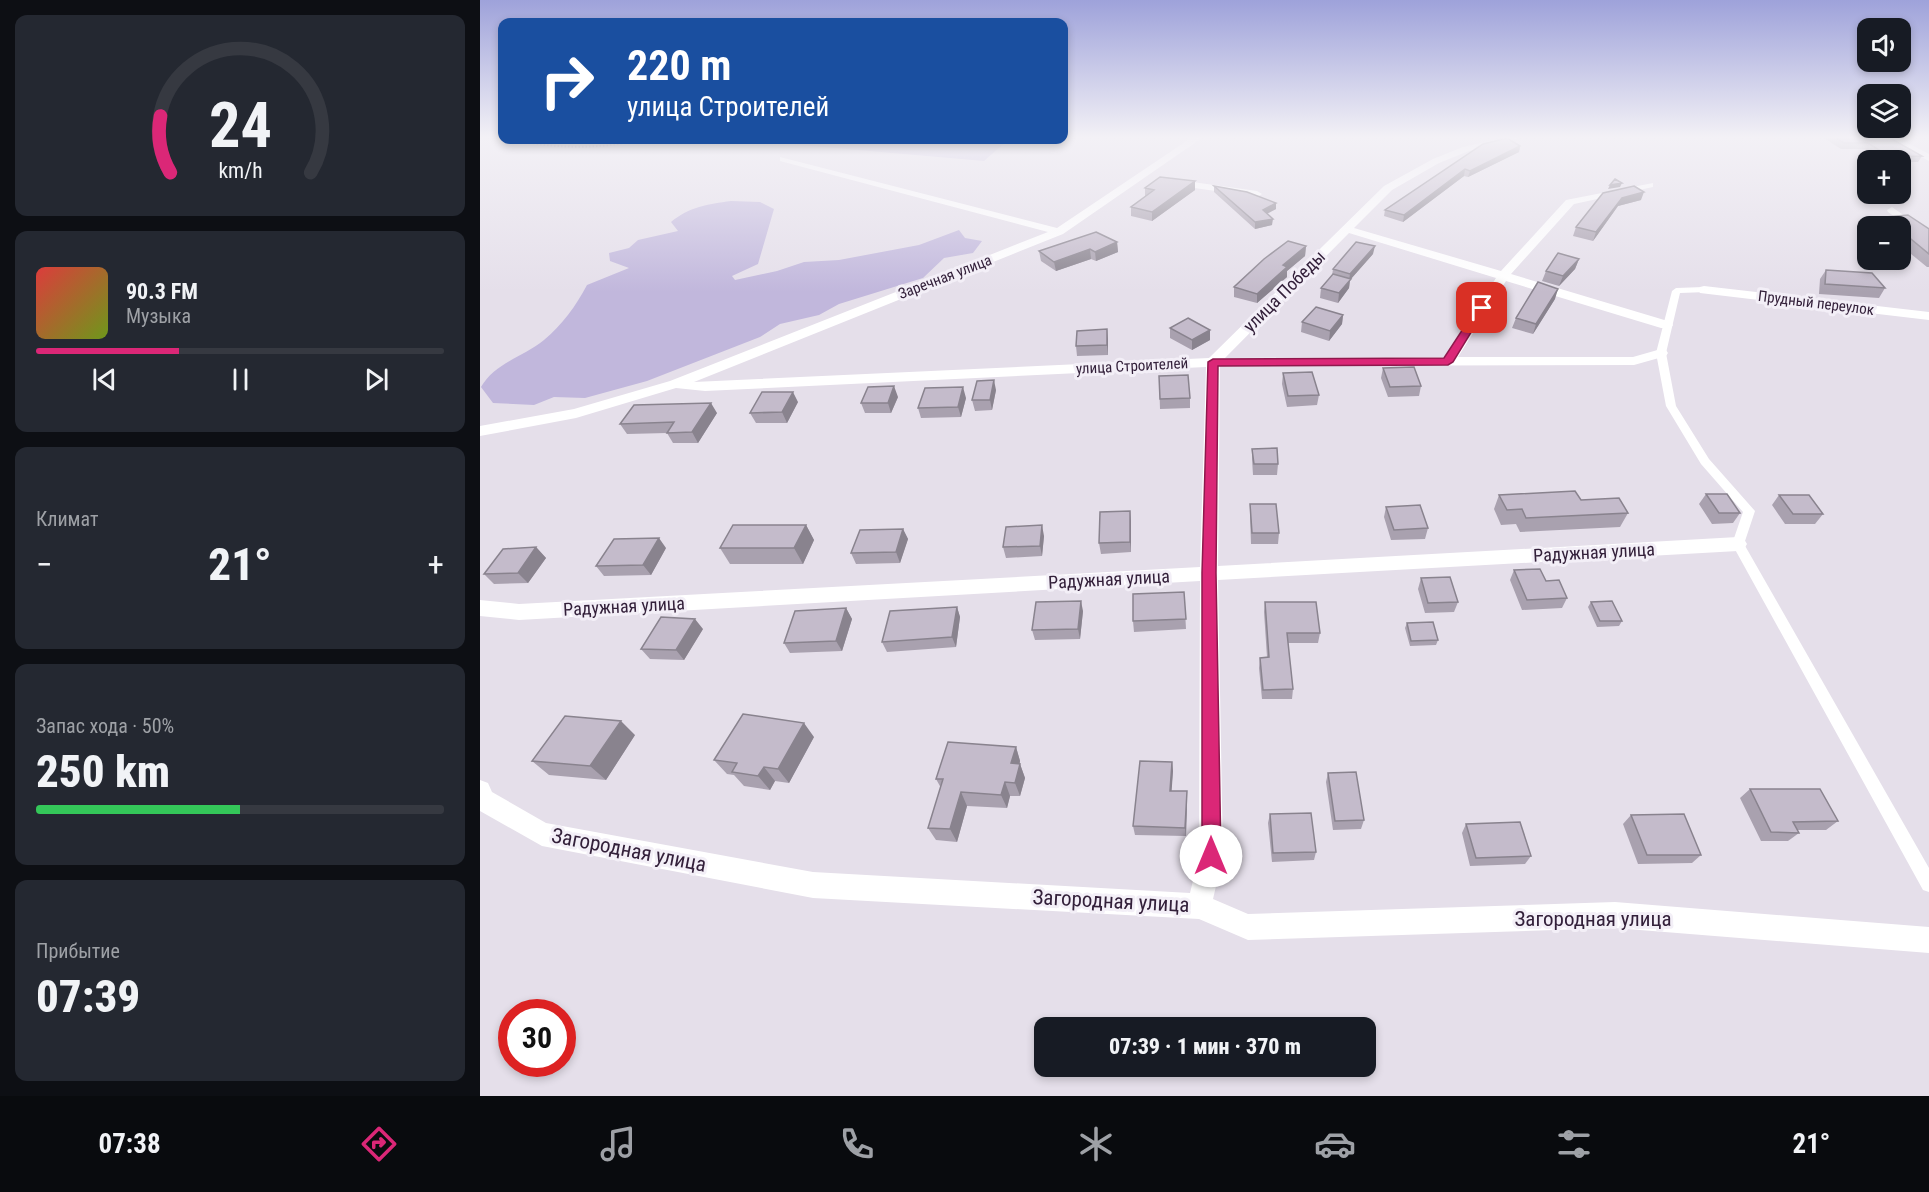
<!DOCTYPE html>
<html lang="ru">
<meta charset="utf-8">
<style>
:root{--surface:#171b24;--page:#242831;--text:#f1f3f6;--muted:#9ea1a6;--line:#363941;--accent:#db2777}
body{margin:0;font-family:"Roboto Condensed",sans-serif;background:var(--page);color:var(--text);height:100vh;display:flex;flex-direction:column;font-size:22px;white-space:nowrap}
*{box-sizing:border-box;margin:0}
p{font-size:20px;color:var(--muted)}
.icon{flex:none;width:33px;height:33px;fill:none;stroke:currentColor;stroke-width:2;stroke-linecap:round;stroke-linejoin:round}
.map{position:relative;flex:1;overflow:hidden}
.drawer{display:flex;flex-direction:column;gap:15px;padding:15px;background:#0d0f14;width:480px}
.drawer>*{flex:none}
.banner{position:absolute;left:18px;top:18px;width:570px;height:126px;border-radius:12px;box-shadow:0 3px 9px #0003;background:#1a4fa0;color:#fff;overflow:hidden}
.fabs{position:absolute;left:1377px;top:18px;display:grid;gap:12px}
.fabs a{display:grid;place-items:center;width:54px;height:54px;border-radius:12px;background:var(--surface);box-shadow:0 3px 9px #0003;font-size:30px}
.speed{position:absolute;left:18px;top:999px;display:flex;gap:12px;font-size:30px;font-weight:700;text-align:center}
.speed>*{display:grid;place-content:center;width:78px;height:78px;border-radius:50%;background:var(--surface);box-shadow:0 3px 9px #0003;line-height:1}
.speed .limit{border:9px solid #d22;background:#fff;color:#111}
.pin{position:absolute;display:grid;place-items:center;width:51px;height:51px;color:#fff;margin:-26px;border-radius:12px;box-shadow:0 3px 9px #0006}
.me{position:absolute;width:66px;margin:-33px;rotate:0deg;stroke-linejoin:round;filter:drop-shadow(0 0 4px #0008)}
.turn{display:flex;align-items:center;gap:21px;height:126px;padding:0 30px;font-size:27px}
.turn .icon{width:78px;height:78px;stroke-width:2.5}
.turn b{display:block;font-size:42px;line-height:51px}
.big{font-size:45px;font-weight:800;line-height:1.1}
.drawer .widget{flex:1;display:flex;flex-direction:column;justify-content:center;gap:9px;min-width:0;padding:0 21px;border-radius:12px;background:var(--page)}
.drawer .dial{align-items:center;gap:0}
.dial svg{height:156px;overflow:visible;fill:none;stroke:var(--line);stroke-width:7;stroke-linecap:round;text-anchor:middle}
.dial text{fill:var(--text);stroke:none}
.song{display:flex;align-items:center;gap:18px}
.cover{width:72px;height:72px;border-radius:9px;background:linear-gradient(135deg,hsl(0 70% 55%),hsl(80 70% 35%))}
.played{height:6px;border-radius:3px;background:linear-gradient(90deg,var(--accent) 35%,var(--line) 35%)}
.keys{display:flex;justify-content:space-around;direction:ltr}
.heat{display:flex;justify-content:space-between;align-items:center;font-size:33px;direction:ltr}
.charge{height:9px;border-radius:4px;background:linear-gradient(90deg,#34c759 50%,var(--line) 0)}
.trip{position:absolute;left:554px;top:1017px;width:342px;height:60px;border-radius:12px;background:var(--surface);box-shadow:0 3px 9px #0003;font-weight:800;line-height:60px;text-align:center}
.tabs{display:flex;height:96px;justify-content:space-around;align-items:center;background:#090b0e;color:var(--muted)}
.tabs .icon{width:42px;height:42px}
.tabs .current{color:var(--accent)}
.tabs b{font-size:27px;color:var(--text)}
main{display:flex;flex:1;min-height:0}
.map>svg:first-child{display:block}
.green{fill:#c1b7dc}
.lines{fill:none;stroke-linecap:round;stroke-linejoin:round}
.path{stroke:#9f7fae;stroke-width:2;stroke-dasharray:1.5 2;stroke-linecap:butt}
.lane{fill:#fff;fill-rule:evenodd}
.street{fill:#fff;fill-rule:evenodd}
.wall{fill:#a9a1af}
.shaded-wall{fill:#89838e}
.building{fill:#c4bbcb;stroke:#89838e;stroke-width:1.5}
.route{fill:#db2777;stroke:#8e194d;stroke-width:1.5}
.labels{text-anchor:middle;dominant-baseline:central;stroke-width:6;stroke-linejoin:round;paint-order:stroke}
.far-street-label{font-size:15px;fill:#33203a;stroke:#f3eff7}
.street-label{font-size:18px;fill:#33203a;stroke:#f3eff7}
.near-street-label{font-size:21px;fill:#33203a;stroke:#f3eff7}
</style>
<main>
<section class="drawer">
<div class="widget dial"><svg viewBox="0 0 100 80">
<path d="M14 69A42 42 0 1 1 86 69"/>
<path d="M14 69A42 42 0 0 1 9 40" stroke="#db2777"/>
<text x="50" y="56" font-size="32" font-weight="700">24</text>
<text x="50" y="72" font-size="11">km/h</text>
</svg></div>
<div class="widget">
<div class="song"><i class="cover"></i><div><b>90.3 FM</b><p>Музыка</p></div></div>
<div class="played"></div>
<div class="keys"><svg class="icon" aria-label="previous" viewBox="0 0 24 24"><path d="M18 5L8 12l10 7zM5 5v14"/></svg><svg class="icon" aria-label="pause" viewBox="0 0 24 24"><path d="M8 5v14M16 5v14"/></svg><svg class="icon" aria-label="next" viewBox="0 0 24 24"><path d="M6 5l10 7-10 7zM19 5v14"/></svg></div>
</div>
<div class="widget"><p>Климат</p>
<div class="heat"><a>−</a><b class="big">21°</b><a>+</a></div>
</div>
<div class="widget"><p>Запас хода · 50%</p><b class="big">250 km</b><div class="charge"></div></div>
<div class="widget"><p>Прибытие</p><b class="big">07:39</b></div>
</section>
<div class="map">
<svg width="1449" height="1096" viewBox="0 0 1449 1096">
<rect width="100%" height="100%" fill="#e5dfea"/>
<path class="green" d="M292,140H528L504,161L298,143Z
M251,201L280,202L294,209L278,264L252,276L255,280L297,271L324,262L359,260L439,245L479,230L485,238L502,241L493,253L464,258L443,278L359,304L339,315L300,324L280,337L167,381L105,398L74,397L54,405L13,403L1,387C15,363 43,357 64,340C82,325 96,306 107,285L149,268L130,261L129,253L149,248L158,240L198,231L191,222C209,207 228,204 251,201Z"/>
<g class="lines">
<path class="path" d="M36,140C78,149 118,149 160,140"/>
<path class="lane" d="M1224,287L1227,288V292L1200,293L1186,353L1196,406L1229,459L1275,511L1264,544L1449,868V892L1443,890L1252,544L1263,512L1221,464L1186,406L1176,353L1192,291L1196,288Z"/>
<path class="street" d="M711,138H722L583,234L214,382L729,358L904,186L953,159L983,147L1023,138H1041L989,151L959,163L912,190L874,228L1021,271L1086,200L1173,183V187L1094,204L1031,274L1191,322L1193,325L1191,328H1181L1026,281L978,357H1153L1181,349L1186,350L1188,353L1186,356L1154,365L740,366L738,566L1258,537L1264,539L1267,544L1264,549L1258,551L738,580L743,856L733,899L768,914L1135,902L1449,927V953L1135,928L768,940L719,919L333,898L62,846L0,811V780L8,783L12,792L66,823L333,872L710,893L719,856L720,581L39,620L0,616V600L39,604L720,567L726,367L225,391L196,388L96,418L0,436V426L94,409L190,381L568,232L300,161V157L577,228ZM869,233L1016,278L964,357L745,358Z
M1406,138H1418L1449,154V161Z
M691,179L777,191L782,194L777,197L687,184L686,182Z
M1412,207L1449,233V241L1408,212L1407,210Z
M1224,286L1449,312V320L1220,293L1218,290L1220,287Z"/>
</g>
<path class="wall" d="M1344,138H1410L1442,156L1438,162H1420V160H1404L1385,149H1361Z
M1003,144L1040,146L1039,152L988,177L984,176L923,222L904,216L905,210Z
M715,181V190L672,221L651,216V207L665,197V188Z
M734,186L796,203V209L787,214L792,225L775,229L734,192Z
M1123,193L1161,200L1138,206L1113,241L1093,236L1096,227Z
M1404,217L1449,229V267H1447L1420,245V226H1399Z
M637,242L638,252L616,261L611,259L576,271L561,261L559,251Z
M826,246L825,256L807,271V277L777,303L754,297V287Z
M893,254L870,280L869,288L858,303L840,298L841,288L852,276L853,269Z
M1099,259L1095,269L1079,286L1062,281L1066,271Z
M1346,270L1405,288L1399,298L1339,294L1340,279Z
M1075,299L1053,334L1032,328L1036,318Z
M863,315L862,324L849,341L821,332L822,322Z
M690,328L730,330V340L712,350L690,338Z
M628,339V355L597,356L596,346Z
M903,368L941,386L939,396L908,397L901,378Z
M803,373L839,395L837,405L807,407L802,384Z
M679,376L710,398V408L680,409Z
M516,390L512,410L495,411L492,400Z
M418,397L411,413H385L381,403Z
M486,398L481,417L441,418L438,408Z
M318,402L307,423H276L270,413Z
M237,413L218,443H193L187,433L147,434L140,424Z
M772,449L798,464L797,475H773L772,459Z
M1226,494L1260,513L1253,523L1232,524L1219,504Z
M1019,495L1101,500L1148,513L1140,527L1040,532L1036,524L1021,525L1014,509Z
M1299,495L1343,514L1335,524H1305L1292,505Z
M770,504L799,533L798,544H771L770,514Z
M906,507L948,528L945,539L911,540L904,517Z
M650,511L651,552L621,554L619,543Z
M326,525L334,540L323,564H250L240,548Z
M423,529L428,539L420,563L376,564L371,553Z
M564,536L562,556L526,558L523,547Z
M56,547L66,558L48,583L14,584L4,574Z
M186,548L171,575L124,576L116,566Z
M1034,570L1066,581L1087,598L1082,608L1042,610L1030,580Z
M941,578L978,602L974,612L945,613L938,589Z
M704,592L706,629L654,632L653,621Z
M785,602L840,633L838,643H808L813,689L812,699H782L779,668L780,658L787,657L784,612Z
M1111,602L1142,621L1139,626L1117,627L1108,607Z
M477,607L480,617L476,647L407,652L402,642Z
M366,608L372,619L362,651L310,653L304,643Z
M603,611L600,639L555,640L552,630Z
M927,623L958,640L956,645L930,646L925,628Z
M223,629L204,660L170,659L161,649Z
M155,735L126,780L69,775L52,761Z
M334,737L309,783L295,781L290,790L264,786L254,775L247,774L234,760Z
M536,747L540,761V764L545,778L540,796H530L527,808L487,806L477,842L456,840L448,828L461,788L456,779Z
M692,762L693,771L691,791L707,800L706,836L655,835L653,826Z
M848,773L884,820L881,829L853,830L846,782Z
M1270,789L1358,821L1346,830H1317L1319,833L1308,841H1281L1260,798Z
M790,814L836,852L834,860L792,862L788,823Z
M1151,815L1221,855L1212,863L1158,864L1143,824Z
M986,824L1051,856L1045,864L990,866L982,833Z"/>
<path class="shaded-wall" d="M1040,146L1039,152L988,177L990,171Z
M985,169L984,176L923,222L924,215Z
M715,181V190L672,221V212Z
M1142,183L1140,187L1128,189L1130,185Z
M1164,192L1161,200L1138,206L1113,241L1116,232L1142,198Z
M796,203V209L782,216L783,210Z
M793,219L792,225L775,229V222Z
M637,242L638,252L616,261L615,252Z
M826,246L825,256L807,271V277L777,303V294L803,265Z
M895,246L893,254L870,280L869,288L858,303L859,293L869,280L870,274Z
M610,249L611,259L576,271L574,262Z
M1099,259L1095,269L1079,286L1083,276Z
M1078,289L1075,299L1053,334L1056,324Z
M863,315L862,324L849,341L850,331Z
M627,329L628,339V355L627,345Z
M730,330V340L712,350V340Z
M514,380L516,390L512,410L510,400Z
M414,386L418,397L411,413L408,403Z
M483,387L486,398L481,417L478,407Z
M313,392L318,402L307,423L302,412Z
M231,403L237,413L218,443L212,432Z
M650,511L651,521V552L650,542Z
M326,525L334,540L323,564L314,548Z
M562,525L564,536L562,556L560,546Z
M423,529L428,539L420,563L416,552Z
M179,538L186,548L171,575L163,565Z
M56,547L66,558L48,583L38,573Z
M601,601L603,611L600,639L598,629Z
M477,607L480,617L476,647L472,637Z
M366,608L372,619L362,651L356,641Z
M215,619L223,629L204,660L196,650Z
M141,721L155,735L126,780L110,766Z
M324,723L334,737L309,783L298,769Z
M536,747L540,761L536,777L531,763Z
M692,762L693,771L691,800L690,791Z
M540,764L545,778L540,796L535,783Z
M284,767L295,781L290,790L278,776Z
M525,782L530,796L527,808L521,795Z
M707,791V800L706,836L705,828Z
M481,792L487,806L477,842L470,829Z"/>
<path class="building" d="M1027,138L1040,146L990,171L985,169L924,215L905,210L1003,144Z
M1356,138H1410L1442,156L1410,157L1388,143H1364Z
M680,177L715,181L672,212L651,207L674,190L665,188Z
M1135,179L1142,183L1130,185Z
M734,186L767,192L796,203L783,210L793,219L775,222Z
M1154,186L1164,192L1142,198L1116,232L1096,227L1123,193Z
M1428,215L1449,229V254L1420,230V226H1416L1404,217Z
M616,232L637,242L615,252L610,249L574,262L559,251Z
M808,241L826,246L803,265L807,267L777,294L754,287L784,259Z
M876,242L895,246L870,274L853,269Z
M1078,253L1099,259L1083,276L1066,271Z
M1346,270L1392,273L1405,288L1345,284Z
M853,274L871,279L859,293L841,288Z
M1058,282L1078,289L1056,324L1036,318Z
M836,307L863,315L850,331L822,322Z
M708,318L730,330L712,340L690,328Z
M627,329V345L596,346L597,331Z
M934,367L941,386L910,387L903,368Z
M832,372L839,395L808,396L803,373Z
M708,375L710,398L680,399L679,376Z
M514,380L510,400H492L497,381Z
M414,386L408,403H381L388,387Z
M483,387L478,407L438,408L445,388Z
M282,392H313L302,412L270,413Z
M231,403L212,432L187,433L194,422L140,424L154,405Z
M797,448L798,464H774L772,449Z
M1095,491L1101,500L1139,498L1148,513L1046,518L1042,509L1027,510L1019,495Z
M1226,494H1247L1260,513H1239Z
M1299,495H1329L1343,514H1313Z
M770,504H796L799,533H772Z
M940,505L948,528L914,530L906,507Z
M650,511V542L619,543L620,512Z
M253,525H326L314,548H240Z
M562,525L560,546L523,547L526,527Z
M423,529L416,552L371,553L380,530Z
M179,538L163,565L116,566L134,539Z
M56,547L38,573L4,574L23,549Z
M1060,569L1066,581L1079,580L1087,598L1047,600L1034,570Z
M970,577L978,602L948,603L941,578Z
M704,592L706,619L653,621V594Z
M601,601L598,629L552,630L556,602Z
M1132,601L1142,621H1120L1111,602Z
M785,602H836L840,633H807L813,689L783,690L780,658L789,657Z
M477,607L472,637L402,642L410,611Z
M366,608L356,641L304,643L315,611Z
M181,617L215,619L196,650L161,649Z
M953,622L958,640L931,641L927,623Z
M263,714L324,723L298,769L284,767L278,776L252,772L257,763L234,760Z
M85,716L141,721L110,766L52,761Z
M468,742L536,747L531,763L540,764L535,783L525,782L521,795L481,792L470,829L448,828L463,779H456Z
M660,761L692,762L690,791H707L705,828L653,826Z
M876,772L884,820L855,821L848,773Z
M1270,789H1340L1358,821L1313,822L1319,833L1291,832Z
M831,813L836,852L793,853L790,814Z
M1204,814L1221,855H1167L1151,815Z
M1040,822L1051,856L996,858L986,824Z"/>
<linearGradient id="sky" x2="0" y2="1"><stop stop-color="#9ea2da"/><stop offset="0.47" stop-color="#f3f1f6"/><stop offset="1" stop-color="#f3f1f6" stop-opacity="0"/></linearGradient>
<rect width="1449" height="292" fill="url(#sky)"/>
<path class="route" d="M1002,305L1006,308L973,362L968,365L738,366L736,573L741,856L738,863L731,865L725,863L722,856V573L728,362L733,359L964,358L998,306Z"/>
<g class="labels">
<g class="far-street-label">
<text transform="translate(465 277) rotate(-21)">Заречная улица</text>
<text transform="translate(1336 303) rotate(7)">Прудный переулок</text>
<text transform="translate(652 366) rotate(-3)">улица Строителей</text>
</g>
<g class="street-label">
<text transform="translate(804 291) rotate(-45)">улица Победы</text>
<text transform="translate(1114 552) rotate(-3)">Радужная улица</text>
<text transform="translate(629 579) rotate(-3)">Радужная улица</text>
<text transform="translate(144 606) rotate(-3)">Радужная улица</text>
</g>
<g class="near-street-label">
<text transform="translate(149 850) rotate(11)">Загородная улица</text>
<text transform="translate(631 901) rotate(3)">Загородная улица</text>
<text x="1113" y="919">Загородная улица</text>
</g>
</g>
</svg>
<div class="fabs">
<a><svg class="icon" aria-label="sound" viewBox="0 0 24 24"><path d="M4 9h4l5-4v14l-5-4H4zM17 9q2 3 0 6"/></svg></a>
<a><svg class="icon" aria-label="layers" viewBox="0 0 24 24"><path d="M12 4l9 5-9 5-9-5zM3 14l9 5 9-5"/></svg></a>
<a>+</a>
<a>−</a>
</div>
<div class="speed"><div class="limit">30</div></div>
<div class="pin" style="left:1002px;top:308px;background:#d93025"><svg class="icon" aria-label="arrive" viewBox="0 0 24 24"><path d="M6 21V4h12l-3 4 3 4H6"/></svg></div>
<svg class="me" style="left:731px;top:856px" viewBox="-20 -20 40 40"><circle r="19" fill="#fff"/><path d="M0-13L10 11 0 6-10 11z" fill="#db2777"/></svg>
<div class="trip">07:39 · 1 мин · 370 m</div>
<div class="banner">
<div class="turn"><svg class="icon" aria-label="right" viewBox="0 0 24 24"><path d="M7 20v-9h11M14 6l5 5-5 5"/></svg><div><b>220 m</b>улица Строителей</div></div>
</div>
</div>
</main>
<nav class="tabs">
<b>07:38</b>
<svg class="icon current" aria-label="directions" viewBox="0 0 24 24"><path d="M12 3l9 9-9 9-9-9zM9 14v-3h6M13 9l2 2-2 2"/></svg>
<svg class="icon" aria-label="music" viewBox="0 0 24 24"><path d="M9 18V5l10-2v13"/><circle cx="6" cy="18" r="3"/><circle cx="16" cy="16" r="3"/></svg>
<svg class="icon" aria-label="phone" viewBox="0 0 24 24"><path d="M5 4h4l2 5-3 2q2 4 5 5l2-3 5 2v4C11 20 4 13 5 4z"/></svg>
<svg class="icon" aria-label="climate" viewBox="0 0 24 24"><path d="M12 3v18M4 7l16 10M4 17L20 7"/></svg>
<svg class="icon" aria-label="car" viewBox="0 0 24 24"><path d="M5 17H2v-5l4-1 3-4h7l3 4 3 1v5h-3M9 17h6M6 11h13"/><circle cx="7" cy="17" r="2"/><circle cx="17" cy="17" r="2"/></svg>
<svg class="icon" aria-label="filters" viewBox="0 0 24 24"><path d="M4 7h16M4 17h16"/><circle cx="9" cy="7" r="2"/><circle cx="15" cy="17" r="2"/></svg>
<b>21°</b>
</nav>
